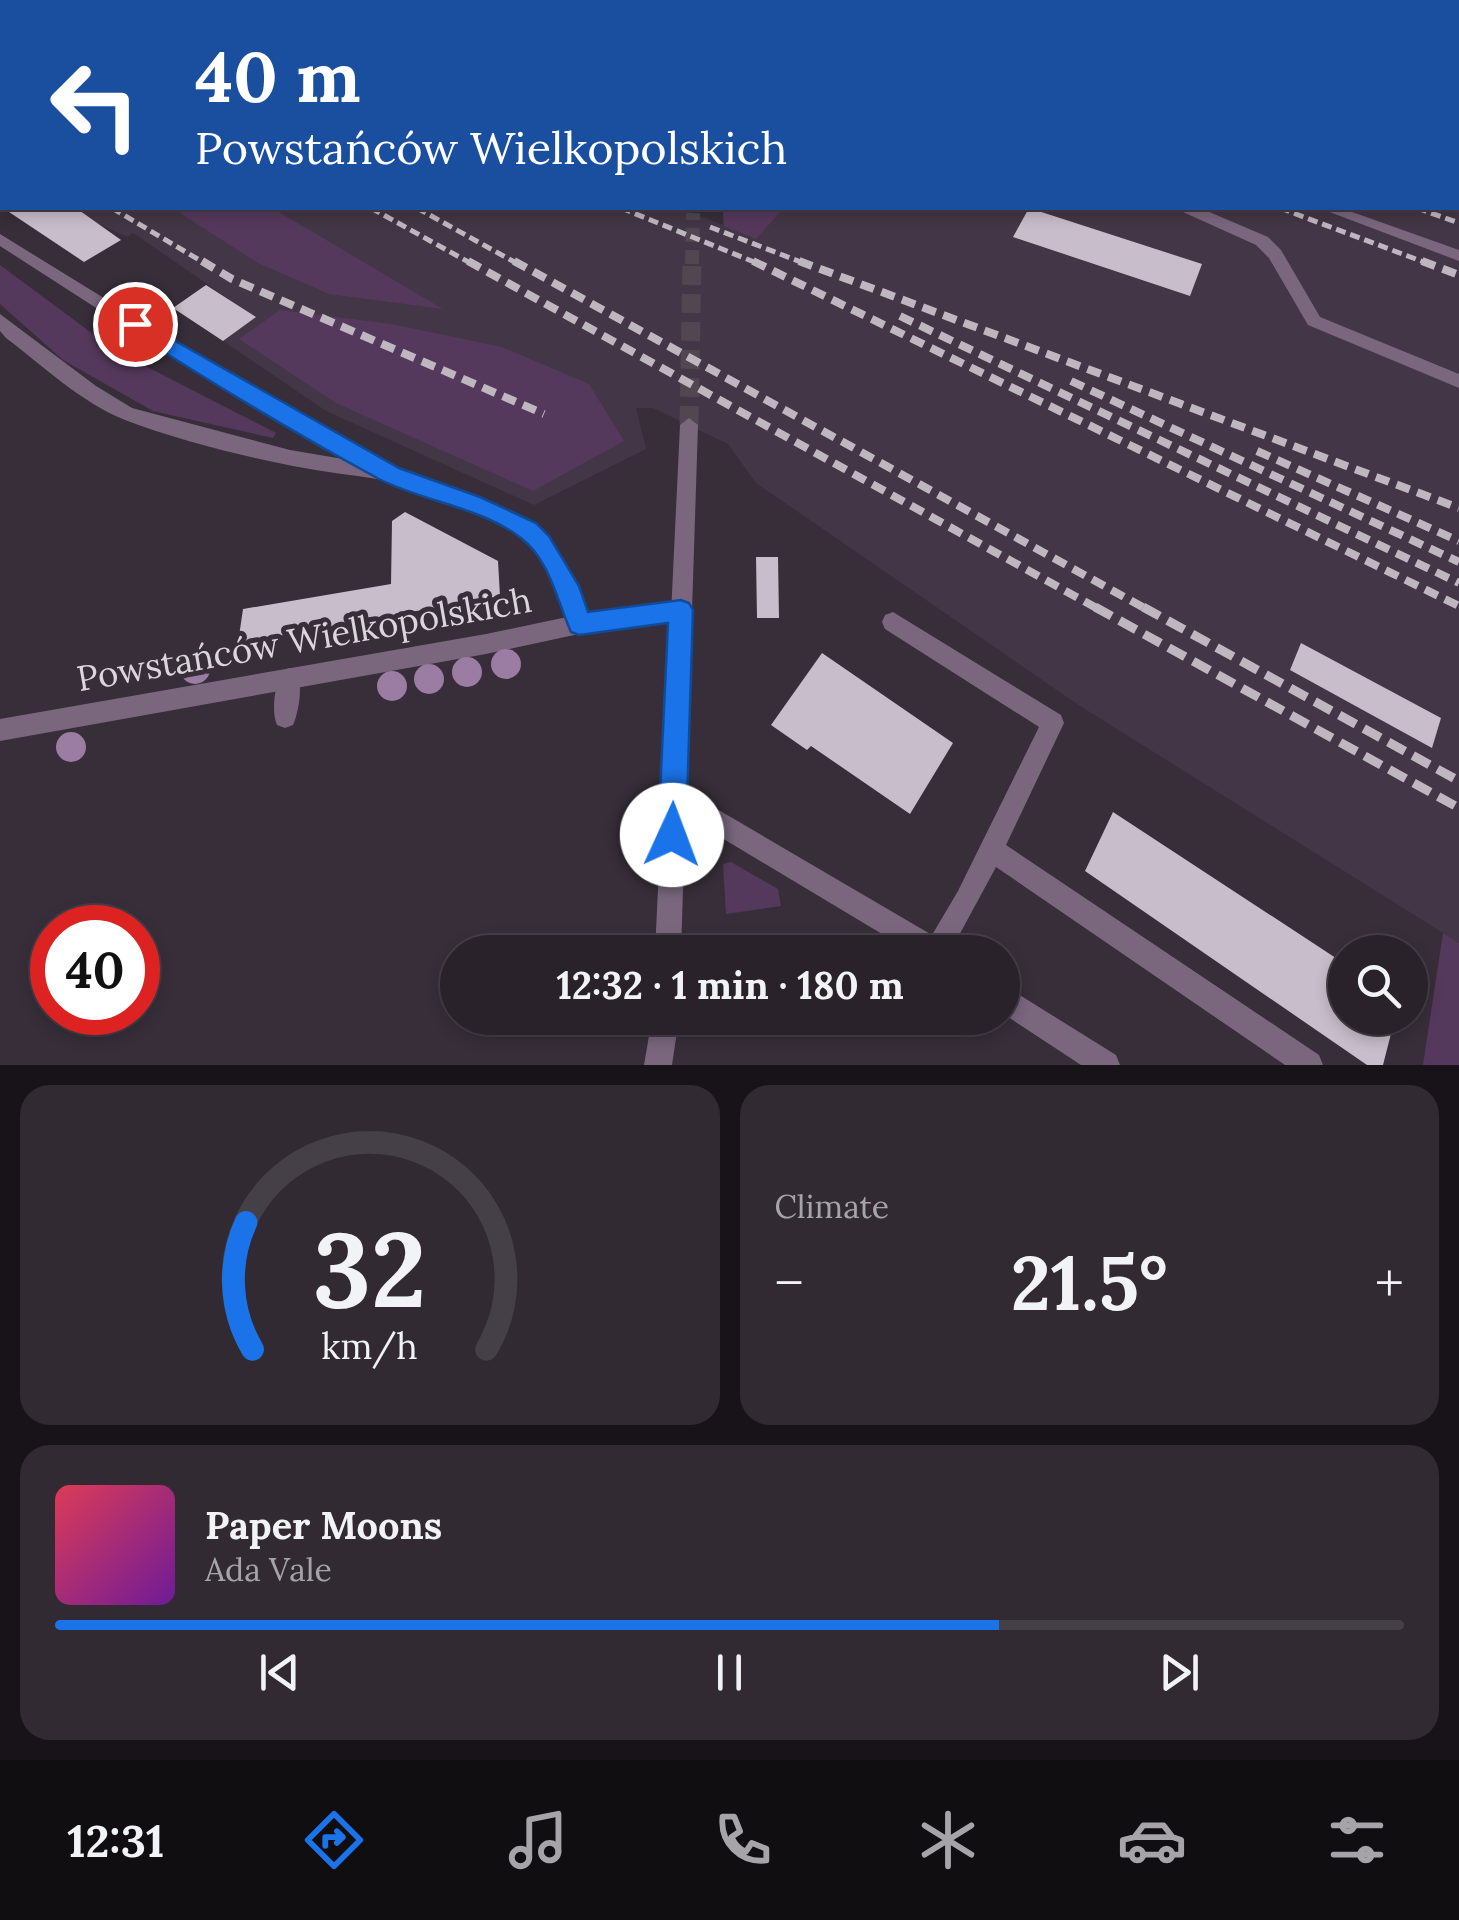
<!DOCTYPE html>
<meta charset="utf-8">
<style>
:root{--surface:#29222b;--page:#312a33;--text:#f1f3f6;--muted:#a5a4a9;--line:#453f47;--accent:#1a73e8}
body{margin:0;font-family:Lora,serif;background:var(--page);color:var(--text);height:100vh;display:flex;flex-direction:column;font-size:38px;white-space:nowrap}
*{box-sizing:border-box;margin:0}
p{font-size:32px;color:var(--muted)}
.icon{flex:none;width:55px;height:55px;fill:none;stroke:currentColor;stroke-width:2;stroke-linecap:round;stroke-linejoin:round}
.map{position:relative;height:1065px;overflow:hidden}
.details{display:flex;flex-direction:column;gap:20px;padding:20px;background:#171318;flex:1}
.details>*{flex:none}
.guide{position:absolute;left:0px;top:0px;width:1460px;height:210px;box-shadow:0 5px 15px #0003,0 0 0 2px var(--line);background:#1a4fa0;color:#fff;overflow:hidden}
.controls{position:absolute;left:1328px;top:935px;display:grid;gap:20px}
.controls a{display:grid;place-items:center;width:100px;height:100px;border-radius:50%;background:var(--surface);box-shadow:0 5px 15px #0003,0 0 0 2px var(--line);font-size:50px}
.speed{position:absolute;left:30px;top:905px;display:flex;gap:20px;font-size:50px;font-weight:700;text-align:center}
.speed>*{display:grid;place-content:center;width:130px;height:130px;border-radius:50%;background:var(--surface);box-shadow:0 5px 15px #0003,0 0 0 2px var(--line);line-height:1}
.speed .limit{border:15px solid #d22;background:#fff;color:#111}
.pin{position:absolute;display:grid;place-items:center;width:85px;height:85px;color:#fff;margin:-42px;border:5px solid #fff;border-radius:50%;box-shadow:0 2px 10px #0007}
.me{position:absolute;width:110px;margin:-55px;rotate:2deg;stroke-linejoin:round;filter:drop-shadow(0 0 8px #0008)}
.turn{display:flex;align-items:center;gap:35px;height:210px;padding:0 30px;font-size:45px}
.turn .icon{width:130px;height:130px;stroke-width:2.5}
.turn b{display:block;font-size:70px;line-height:85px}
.big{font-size:75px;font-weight:800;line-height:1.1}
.details .card{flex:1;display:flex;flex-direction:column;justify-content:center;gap:15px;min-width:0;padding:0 35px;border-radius:30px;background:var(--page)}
.details .dial{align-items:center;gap:0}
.dial svg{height:260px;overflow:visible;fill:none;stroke:var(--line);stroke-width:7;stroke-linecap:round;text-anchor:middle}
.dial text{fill:var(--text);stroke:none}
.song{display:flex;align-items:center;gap:30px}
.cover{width:120px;height:120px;border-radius:15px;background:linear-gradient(135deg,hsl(350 70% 55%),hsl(280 70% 35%))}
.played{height:10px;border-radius:5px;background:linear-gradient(90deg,var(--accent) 70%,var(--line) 70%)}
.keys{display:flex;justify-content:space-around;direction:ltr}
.heat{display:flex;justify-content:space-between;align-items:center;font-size:55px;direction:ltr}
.details .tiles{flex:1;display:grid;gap:20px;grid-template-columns:1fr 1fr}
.card:last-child{grid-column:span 2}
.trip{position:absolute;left:440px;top:935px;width:580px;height:100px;border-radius:50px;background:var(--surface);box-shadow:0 5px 15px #0003,0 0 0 2px var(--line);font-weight:800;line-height:100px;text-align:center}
.menu{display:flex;height:160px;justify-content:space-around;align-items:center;background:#100e11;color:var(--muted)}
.menu .icon{width:70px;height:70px}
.menu .selected{color:var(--accent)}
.menu b{font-size:45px;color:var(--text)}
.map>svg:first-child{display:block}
.built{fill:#433646}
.green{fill:#55395c}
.building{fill:#c8bdca}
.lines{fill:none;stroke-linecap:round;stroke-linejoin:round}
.tertiary-tunnel-far1{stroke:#504751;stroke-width:14;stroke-dasharray:14 8;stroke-linecap:butt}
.tertiary-tunnel{stroke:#504751;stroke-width:19;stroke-dasharray:19 9;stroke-linecap:butt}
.service{fill:#7a677e;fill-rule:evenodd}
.minor{fill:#7a677e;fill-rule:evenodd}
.tertiary{fill:#7a677e;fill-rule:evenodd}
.rail-far2{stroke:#beb7bf;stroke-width:5;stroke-dasharray:10 5;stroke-linecap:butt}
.rail-far1{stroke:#beb7bf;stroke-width:8;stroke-dasharray:14 8;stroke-linecap:butt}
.rail{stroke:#beb7bf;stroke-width:9;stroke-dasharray:19 9;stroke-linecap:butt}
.tree{fill:#9b7ca2}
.route{fill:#1a73e8;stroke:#114b97;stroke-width:2.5}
.labels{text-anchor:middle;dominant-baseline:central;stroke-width:10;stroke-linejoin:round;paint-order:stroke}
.street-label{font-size:35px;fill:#dbd5dc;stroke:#372e39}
</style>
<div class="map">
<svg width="1459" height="1065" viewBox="0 0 1459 1065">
<rect width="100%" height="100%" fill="#372e39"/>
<path class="built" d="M0,0H631L2,2V198Z
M726,0H1459V943L1080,706L756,483L728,444L653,408H636L646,449L534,505L326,411L223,341L255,317L133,233L127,237L64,208H681L723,225V208H1458V2Z"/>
<path class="green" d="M172,208H272L443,309L329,294L258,263Z
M723,208H784L756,239L724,226Z
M0,265L116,351L276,433L273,438L153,411L63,360L0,304Z
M280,310L391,324L502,347L589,384L624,441L533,491L336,403L239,339Z
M731,862L778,889L781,906L726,914L723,864Z
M1443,933L1459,943V1065H1423Z"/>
<path class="building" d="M3,208H76L121,240L84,262Z
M1029,208L1202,264L1190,296L1013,237Z
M206,285L256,317L223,341L173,308Z
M405,512L498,561L500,596L238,643L243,609L391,584L392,521Z
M756,557H778L779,618H757Z
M1301,643L1441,718L1432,748L1290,670Z
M822,653L953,743L910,814L811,746L807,750L771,725Z
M1113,812L1345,964V1018H1395L1383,1065H1367L1085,871Z"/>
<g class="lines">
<path class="tertiary-tunnel-far1" d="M692,264L693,213"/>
<path class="tertiary-tunnel" d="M689,425L692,261"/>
<path class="service" d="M743,0H762L763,2H745Z
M1181,208H1200L1268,237L1281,250L1320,317L1459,374V388L1308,325L1269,258L1256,245L1183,212Z
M1319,208H1341L1459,250V261Z
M893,612L1061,715L1064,723L1006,845L1319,1055L1323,1065H1285L996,867L950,952H912L665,804L661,796L665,788L673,784L681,788L932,935L958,891L1039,727L885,629L882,622L885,615Z
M289,668L297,672C303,686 299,711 293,725L285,728L277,725C271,711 275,686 281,672Z
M1002,984L1116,1055L1120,1065H1081L1002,1013Z
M655,1018H701L697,1028L666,1037L656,1033L652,1023Z"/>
<path class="minor" d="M0,234L206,361L398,469L479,497L535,524L548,537L578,586L587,613L681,601L688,604L692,611L688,618L579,634L486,654L0,741V719L486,634L567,617C560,590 545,556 523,538C503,522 409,484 383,480C354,475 323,472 293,466C237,455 178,440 125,420C82,403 43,366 6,338L0,331V314L96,386L132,408L290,450L349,460L194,371L0,246Z"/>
<path class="tertiary" d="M681,0H693V2H681Z
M689,418L698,425L681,952H655L680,425Z
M652,1018H679L672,1065H644Z"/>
<path class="rail-far2" d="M1007,0L1015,2
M1043,0L1050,2
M112,208L206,264
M371,208L472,264
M417,208L518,264
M621,208L759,264
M1280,208L1429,264
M1417,208L1459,223
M710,227L806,264"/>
<path class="rail-far1" d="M202,261L232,279L544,414
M468,261L1100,610
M514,261L1148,610
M753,261L1459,606
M799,261L1459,508
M1422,261L1459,275
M900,316L1459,583
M1071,381L1459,562
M1257,451L1459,541"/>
<path class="rail" d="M1095,607L1459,808
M1143,607L1459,781"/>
</g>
<g class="tree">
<circle cx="506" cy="664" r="15"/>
<circle cx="195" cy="669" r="15"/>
<circle cx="467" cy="672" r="15"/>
<circle cx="429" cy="679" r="15"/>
<circle cx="392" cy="686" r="15"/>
<circle cx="71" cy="747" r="15"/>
</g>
<path class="route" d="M135,318L399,468L480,497L536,523L549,536L579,586L588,612L681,600L689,603L693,610L686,835L682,845L672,849L662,845L658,835L668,623L579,635L571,632C557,601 550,560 521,538C481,507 424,502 379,479C294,433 210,382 128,329V320Z"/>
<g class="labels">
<g class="street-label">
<text transform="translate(304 639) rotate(-10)">Powstańców Wielkopolskich</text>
</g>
</g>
</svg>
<div class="controls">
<a><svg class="icon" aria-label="search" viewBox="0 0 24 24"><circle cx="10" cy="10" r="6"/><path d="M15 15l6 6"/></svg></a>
</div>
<div class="speed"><div class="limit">40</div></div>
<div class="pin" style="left:135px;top:324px;background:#d93025"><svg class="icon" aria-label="arrive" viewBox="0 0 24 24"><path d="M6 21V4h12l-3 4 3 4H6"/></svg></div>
<svg class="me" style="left:672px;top:835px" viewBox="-20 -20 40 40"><circle r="19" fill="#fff"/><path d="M0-13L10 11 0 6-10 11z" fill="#1a73e8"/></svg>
<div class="trip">12:32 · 1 min · 180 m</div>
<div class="guide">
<div class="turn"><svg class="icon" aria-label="left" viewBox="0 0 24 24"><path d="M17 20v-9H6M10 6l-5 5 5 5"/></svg><div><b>40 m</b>Powstańców Wielkopolskich</div></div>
</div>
</div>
<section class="details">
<div class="tiles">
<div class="card dial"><svg viewBox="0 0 100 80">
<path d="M14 69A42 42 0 1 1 86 69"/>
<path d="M14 69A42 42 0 0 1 12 30" stroke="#1a73e8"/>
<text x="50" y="56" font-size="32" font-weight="700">32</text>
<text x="50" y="72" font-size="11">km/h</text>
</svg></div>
<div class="card"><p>Climate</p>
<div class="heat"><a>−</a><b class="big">21.5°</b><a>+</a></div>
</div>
<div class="card">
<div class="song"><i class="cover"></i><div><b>Paper Moons</b><p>Ada Vale</p></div></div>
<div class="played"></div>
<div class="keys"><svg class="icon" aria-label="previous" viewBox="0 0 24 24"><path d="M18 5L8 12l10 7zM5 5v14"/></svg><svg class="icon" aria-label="pause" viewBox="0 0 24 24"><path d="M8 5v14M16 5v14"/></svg><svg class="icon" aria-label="next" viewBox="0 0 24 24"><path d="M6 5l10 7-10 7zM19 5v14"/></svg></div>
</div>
</div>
</section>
<nav class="menu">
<b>12:31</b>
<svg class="icon selected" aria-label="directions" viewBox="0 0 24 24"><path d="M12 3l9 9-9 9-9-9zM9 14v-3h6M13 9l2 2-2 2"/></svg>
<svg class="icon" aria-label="music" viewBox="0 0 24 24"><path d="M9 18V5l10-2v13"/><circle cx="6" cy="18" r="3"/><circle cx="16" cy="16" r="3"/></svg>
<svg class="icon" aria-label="phone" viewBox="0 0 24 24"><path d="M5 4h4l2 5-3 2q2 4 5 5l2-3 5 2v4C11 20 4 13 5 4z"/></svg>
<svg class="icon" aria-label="climate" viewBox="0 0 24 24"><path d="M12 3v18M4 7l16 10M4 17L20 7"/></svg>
<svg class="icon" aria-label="car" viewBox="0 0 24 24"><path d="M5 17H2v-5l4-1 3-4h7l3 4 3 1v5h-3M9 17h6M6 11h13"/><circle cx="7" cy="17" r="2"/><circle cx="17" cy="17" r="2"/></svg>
<svg class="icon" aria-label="filters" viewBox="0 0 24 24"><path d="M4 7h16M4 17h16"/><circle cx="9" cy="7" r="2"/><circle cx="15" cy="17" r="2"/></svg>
</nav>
